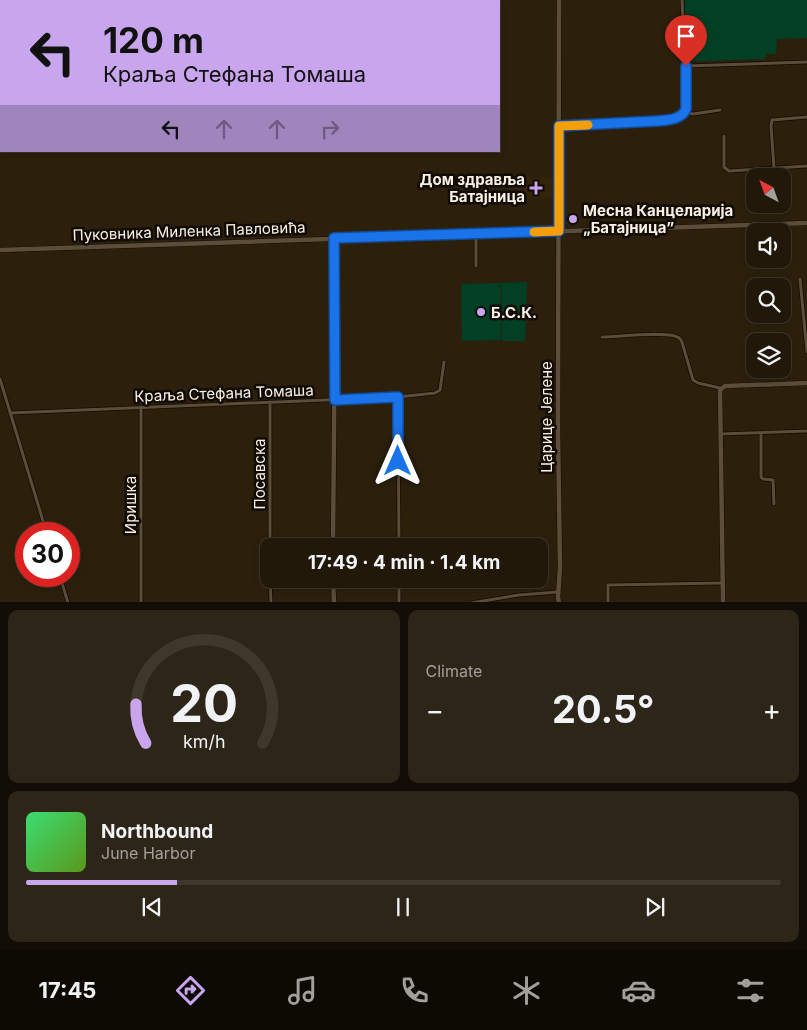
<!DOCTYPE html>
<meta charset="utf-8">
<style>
:root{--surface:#21180a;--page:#2d2518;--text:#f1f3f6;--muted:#a2a09c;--line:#3e372b;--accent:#c9a5ee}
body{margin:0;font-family:Inter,sans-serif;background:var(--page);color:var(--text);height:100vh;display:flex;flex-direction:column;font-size:19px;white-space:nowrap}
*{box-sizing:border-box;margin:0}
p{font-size:16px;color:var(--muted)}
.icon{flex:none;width:28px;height:28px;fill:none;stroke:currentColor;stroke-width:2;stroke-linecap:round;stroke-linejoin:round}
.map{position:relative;height:602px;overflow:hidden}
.sheet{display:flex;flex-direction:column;gap:8px;padding:8px;background:#120d06;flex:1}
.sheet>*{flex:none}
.hud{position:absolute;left:0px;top:0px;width:500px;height:152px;box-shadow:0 2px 8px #0003,0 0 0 1px var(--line);background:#c9a5ee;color:#111;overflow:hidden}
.needle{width:32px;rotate:319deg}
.controls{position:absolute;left:746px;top:168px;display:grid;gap:10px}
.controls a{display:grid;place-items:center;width:45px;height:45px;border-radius:10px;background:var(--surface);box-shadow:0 2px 8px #0003,0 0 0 1px var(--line);font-size:25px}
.speed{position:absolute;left:15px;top:522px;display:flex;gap:10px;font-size:25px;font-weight:700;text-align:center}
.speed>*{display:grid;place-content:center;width:65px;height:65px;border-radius:50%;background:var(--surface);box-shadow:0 2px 8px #0003,0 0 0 1px var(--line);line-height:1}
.speed .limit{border:8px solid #d22;background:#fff;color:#111}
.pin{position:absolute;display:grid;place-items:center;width:42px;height:42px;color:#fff;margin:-51px -21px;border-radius:50% 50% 50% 0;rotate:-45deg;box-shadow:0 0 5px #0007}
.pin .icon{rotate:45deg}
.me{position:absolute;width:55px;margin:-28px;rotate:0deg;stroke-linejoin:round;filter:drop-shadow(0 0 4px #0008)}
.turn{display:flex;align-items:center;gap:18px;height:105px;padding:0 20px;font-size:22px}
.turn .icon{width:65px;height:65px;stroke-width:2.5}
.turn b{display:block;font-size:35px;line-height:42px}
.lanes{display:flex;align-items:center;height:48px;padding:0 20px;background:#0003;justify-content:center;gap:25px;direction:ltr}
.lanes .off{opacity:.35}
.big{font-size:38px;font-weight:700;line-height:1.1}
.sheet .widget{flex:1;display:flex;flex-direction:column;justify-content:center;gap:8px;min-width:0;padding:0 18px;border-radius:10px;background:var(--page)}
.sheet .dial{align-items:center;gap:0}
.dial svg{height:130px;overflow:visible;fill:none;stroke:var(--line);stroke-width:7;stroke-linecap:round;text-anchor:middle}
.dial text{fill:var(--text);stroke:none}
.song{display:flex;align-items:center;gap:15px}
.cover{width:60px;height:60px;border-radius:8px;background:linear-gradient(135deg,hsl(140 70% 55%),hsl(90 70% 35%))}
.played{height:5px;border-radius:2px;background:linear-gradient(90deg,var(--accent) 20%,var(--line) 20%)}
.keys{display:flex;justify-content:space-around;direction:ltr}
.heat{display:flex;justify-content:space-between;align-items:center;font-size:28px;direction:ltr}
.sheet .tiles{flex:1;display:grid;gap:8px;grid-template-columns:1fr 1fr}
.widget:last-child{grid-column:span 2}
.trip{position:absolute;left:260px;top:538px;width:288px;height:50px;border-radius:10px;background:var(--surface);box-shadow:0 2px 8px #0003,0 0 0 1px var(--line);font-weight:700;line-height:50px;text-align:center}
.menu{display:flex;height:80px;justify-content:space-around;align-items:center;background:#0d0a04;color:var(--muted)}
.menu .icon{width:35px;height:35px}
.menu .on{color:var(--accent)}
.menu b{font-size:22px;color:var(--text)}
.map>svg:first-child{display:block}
.built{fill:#34250a}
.green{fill:#024026}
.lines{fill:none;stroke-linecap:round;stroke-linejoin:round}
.street-casing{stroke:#140a00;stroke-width:4.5}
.secondary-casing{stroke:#140a00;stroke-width:5.5}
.street{stroke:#5b4d39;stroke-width:3}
.secondary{stroke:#5b4d39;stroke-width:4.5}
.route-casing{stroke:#114b97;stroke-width:12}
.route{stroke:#1a73e8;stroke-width:9}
.slow{stroke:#f59e0b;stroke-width:9}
.poi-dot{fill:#c9a5ee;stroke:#100b04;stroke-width:2}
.labels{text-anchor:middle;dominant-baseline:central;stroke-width:5;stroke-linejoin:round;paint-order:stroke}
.poi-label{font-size:15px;font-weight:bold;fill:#f9f1e5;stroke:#100b04;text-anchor:start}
.street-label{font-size:15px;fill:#f9f1e5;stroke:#100b04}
</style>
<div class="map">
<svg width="807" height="603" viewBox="0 0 807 603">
<rect width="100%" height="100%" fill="#2c200d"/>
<path class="built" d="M518,178H553V198L518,199Z"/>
<path class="green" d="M684,0H807V38L777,39L776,54H766L765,59L699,61L687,60Z
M527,282L525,341H502L501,283Z
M500,283L501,340L462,341L461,284Z"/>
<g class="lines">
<g class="street-casing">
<path id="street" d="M213,0V1
M278,0V1
M682,0L686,90L685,112
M33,1V0
M92,1V0
M399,1V0
M0,53H1
M686,66L807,62
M0,121L1,117
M559,126L671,120L685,112L693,114L720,110
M724,136V167L729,171L807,166
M774,168L771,126L772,120L807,117
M476,266V234
M800,279L807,352
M602,337C617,337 666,331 677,337C681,338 680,339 682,342L693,380L698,383L720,388
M0,379L47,534
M398,397L399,546
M270,402V546
M141,407V603
M10,413L398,397L435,393L440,390L444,362
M761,433V477L763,479L773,480L774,504
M720,434L807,431
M60,576L68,603
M270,579L271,603
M399,579V603
M471,603L519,595L558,592
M608,603V585L723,583"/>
</g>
<g class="secondary-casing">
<path id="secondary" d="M559,0L558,430L560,567L558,597L559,603
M0,250L807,223
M333,546L335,316L334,238
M333,579L334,603
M723,603L720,390L725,386L807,383"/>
</g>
<use href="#street" class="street"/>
<use href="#secondary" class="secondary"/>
</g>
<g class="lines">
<g class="route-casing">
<path id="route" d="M398,461V397L335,400L334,238L559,231V126L657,121C668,120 681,120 686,109V66"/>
</g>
<use href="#route" class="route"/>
<path class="slow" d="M534,232L559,231V126L588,125"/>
</g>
<g class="poi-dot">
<path d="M533.5 180.5h5v5h5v5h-5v5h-5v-5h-5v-5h5z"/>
<circle cx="573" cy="219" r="5"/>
<circle cx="481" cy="312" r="5"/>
</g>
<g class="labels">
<g class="poi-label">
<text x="525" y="179" text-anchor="end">Дом здравља<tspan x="525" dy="17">Батајница</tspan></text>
<text x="583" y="210">Месна Канцеларија<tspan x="583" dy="17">„Батајница”</tspan></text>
<text x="491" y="312">Б.С.К.</text>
</g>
<g class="street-label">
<text transform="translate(189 231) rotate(-2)">Пуковника Миленка Павловића</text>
<text transform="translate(224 393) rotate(-2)">Краља Стефана Томаша</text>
<text transform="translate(546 417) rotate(-90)">Царице Јелене</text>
<text transform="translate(259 474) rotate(-90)">Посавска</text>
<text transform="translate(130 505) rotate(-90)">Иришка</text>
</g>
</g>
</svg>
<div class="controls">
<a><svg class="needle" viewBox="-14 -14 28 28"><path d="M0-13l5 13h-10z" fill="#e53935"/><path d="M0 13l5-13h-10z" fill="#a2a09c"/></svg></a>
<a><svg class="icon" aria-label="sound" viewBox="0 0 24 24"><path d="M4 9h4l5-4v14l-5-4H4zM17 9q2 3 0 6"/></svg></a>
<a><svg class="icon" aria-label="search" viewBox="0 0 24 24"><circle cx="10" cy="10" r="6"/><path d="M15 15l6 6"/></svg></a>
<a><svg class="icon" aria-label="layers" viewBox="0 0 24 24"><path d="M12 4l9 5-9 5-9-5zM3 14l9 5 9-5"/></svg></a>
</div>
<div class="speed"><div class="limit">30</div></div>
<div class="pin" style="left:686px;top:66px;background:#d93025"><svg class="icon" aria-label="arrive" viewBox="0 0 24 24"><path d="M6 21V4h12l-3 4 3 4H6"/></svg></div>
<svg class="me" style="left:398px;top:461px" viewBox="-20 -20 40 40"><path d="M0-17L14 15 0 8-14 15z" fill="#1a73e8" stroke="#fff" stroke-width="4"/></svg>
<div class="trip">17:49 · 4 min · 1.4 km</div>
<div class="hud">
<div class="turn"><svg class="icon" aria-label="left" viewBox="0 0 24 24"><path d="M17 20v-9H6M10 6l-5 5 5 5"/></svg><div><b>120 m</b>Краља Стефана Томаша</div></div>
<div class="lanes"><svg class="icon" aria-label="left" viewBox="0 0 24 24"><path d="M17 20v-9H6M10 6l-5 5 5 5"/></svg><svg class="icon off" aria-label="ahead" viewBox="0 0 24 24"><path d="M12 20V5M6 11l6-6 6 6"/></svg><svg class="icon off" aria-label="ahead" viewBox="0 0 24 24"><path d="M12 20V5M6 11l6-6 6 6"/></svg><svg class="icon off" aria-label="right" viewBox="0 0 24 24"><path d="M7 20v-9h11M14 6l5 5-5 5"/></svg></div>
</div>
</div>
<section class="sheet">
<div class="tiles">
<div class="widget dial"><svg viewBox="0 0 100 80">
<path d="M14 69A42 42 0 1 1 86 69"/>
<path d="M14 69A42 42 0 0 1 8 45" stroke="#c9a5ee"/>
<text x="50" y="56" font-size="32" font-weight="700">20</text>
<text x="50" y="72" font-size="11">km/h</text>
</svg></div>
<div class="widget"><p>Climate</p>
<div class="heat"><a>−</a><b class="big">20.5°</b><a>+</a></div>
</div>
<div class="widget">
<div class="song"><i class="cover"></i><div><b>Northbound</b><p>June Harbor</p></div></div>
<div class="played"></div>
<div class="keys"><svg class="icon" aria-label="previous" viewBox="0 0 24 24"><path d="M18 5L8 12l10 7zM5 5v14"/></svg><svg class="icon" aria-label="pause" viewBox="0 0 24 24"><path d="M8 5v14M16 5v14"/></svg><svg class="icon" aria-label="next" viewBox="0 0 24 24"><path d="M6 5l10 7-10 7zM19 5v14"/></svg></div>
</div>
</div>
</section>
<nav class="menu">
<b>17:45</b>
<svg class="icon on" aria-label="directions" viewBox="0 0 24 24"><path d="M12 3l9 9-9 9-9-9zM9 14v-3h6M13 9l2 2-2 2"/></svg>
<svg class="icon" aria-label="music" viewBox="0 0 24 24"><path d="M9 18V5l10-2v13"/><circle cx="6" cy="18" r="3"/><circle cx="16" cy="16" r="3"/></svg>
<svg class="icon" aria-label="phone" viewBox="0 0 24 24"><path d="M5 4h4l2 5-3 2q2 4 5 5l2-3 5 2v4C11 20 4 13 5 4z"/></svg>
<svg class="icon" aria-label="climate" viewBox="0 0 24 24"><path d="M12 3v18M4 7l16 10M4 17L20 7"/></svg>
<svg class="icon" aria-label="car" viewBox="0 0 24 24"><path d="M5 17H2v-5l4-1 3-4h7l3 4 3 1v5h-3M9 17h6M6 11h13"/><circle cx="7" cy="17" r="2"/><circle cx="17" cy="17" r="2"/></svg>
<svg class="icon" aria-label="filters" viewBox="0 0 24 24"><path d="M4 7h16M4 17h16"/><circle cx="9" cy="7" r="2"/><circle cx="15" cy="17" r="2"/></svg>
</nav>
